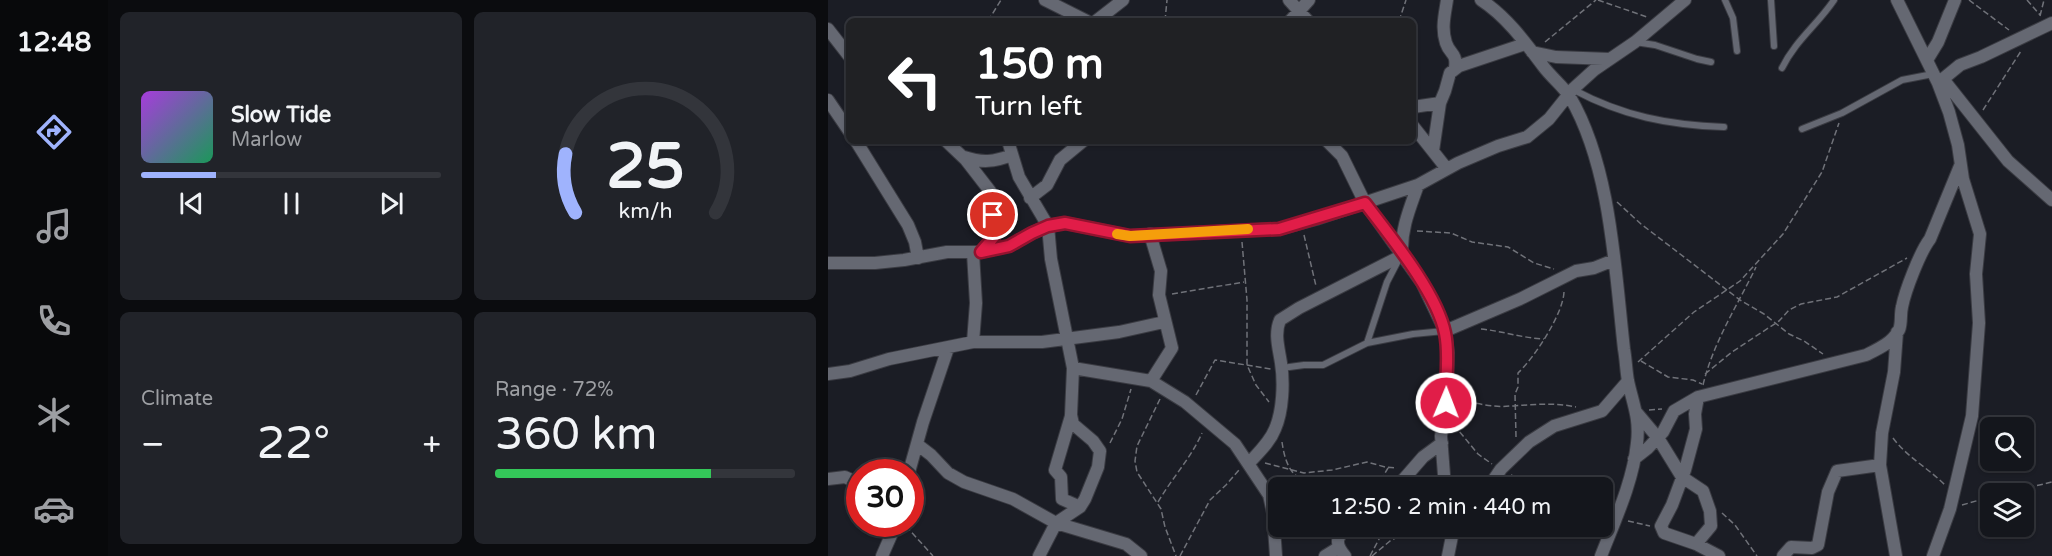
<!DOCTYPE html>
<meta charset="utf-8">
<style>
:root{--surface:#14161c;--page:#212329;--text:#f1f3f6;--muted:#9d9fa3;--line:#33353b;--accent:#9fb3fd}
body{margin:0;font-family:"Varela Round",sans-serif;background:var(--page);color:var(--text);height:100vh;display:flex;flex-direction:column;font-size:22px;white-space:nowrap}
*{box-sizing:border-box;margin:0}
p{font-size:20px;color:var(--muted)}
.icon{flex:none;width:33px;height:33px;fill:none;stroke:currentColor;stroke-width:2;stroke-linecap:round;stroke-linejoin:round}
.map{position:relative;flex:1;overflow:hidden}
.details{display:flex;flex-direction:column;gap:12px;padding:12px;background:#0b0c0f;width:720px}
.details>*{flex:none}
.top-card{position:absolute;left:18px;top:18px;width:570px;height:126px;border-radius:9px;box-shadow:0 2px 4px #0004,0 0 0 2px var(--line);background:#202124;color:#fff;overflow:hidden}
.controls{position:absolute;left:1152px;top:417px;display:grid;gap:12px}
.controls a{display:grid;place-items:center;width:54px;height:54px;border-radius:9px;background:var(--surface);box-shadow:0 2px 4px #0004,0 0 0 2px var(--line);font-size:30px}
.speed{position:absolute;left:18px;top:459px;display:flex;gap:12px;font-size:30px;font-weight:700;text-align:center}
.speed>*{display:grid;place-content:center;width:78px;height:78px;border-radius:50%;background:var(--surface);box-shadow:0 2px 4px #0004,0 0 0 2px var(--line);line-height:1}
.speed .limit{border:9px solid #d22;background:#fff;color:#111}
.pin{position:absolute;display:grid;place-items:center;width:51px;height:51px;color:#fff;margin:-26px;border:3px solid #fff;border-radius:50%;box-shadow:0 2px 6px #0007}
.me{position:absolute;width:66px;margin:-33px;rotate:1deg;stroke-linejoin:round;filter:drop-shadow(0 0 4px #0008)}
.turn{display:flex;align-items:center;gap:21px;height:126px;padding:0 30px;font-size:27px}
.turn .icon{width:78px;height:78px;stroke-width:2.5}
.turn b{display:block;font-size:42px;line-height:51px}
.big{font-size:45px;font-weight:600;line-height:1.1}
.details .tile{flex:1;display:flex;flex-direction:column;justify-content:center;gap:9px;min-width:0;padding:0 21px;border-radius:9px;background:var(--page)}
.details .dial{align-items:center;gap:0}
.dial svg{height:156px;overflow:visible;fill:none;stroke:var(--line);stroke-width:7;stroke-linecap:round;text-anchor:middle}
.dial text{fill:var(--text);stroke:none}
.song{display:flex;align-items:center;gap:18px}
.cover{width:72px;height:72px;border-radius:9px;background:linear-gradient(135deg,hsl(280 70% 55%),hsl(150 70% 35%))}
.played{height:6px;border-radius:3px;background:linear-gradient(90deg,var(--accent) 25%,var(--line) 25%)}
.keys{display:flex;justify-content:space-around;direction:ltr}
.heat{display:flex;justify-content:space-between;align-items:center;font-size:33px;direction:ltr}
.charge{height:9px;border-radius:4px;background:linear-gradient(90deg,#34c759 72%,var(--line) 0)}
.details .tiles{flex:1;display:grid;gap:12px;grid-template-columns:repeat(2,1fr)}
.trip{position:absolute;left:440px;top:477px;width:345px;height:60px;border-radius:9px;background:var(--surface);box-shadow:0 2px 4px #0004,0 0 0 2px var(--line);font-weight:600;line-height:60px;text-align:center}
main{display:flex;flex:1;min-height:0}
.dock{display:flex;flex-direction:column;width:108px;justify-content:space-around;align-items:center;background:#08090b;color:var(--muted)}
.dock .icon{width:42px;height:42px}
.dock .on{color:var(--accent)}
.dock b{font-size:27px;color:var(--text)}
.map>svg:first-child{display:block}
.lines{fill:none;stroke-linecap:round;stroke-linejoin:round}
.lane-casing{stroke:#3a3b42;stroke-width:8}
.street-casing{stroke:#3a3b42;stroke-width:14}
.path{stroke:#707279;stroke-width:1.5;stroke-dasharray:6 3;stroke-linecap:butt}
.lane{stroke:#656872;stroke-width:6}
.street{stroke:#656872;stroke-width:12}
.route-casing{stroke:#92132f;stroke-width:15}
.route{stroke:#e11d48;stroke-width:10}
.slow{stroke:#f59e0b;stroke-width:10}
</style>
<main>
<nav class="dock">
<b>12:48</b>
<svg class="icon on" aria-label="directions" viewBox="0 0 24 24"><path d="M12 3l9 9-9 9-9-9zM9 14v-3h6M13 9l2 2-2 2"/></svg>
<svg class="icon" aria-label="music" viewBox="0 0 24 24"><path d="M9 18V5l10-2v13"/><circle cx="6" cy="18" r="3"/><circle cx="16" cy="16" r="3"/></svg>
<svg class="icon" aria-label="phone" viewBox="0 0 24 24"><path d="M5 4h4l2 5-3 2q2 4 5 5l2-3 5 2v4C11 20 4 13 5 4z"/></svg>
<svg class="icon" aria-label="climate" viewBox="0 0 24 24"><path d="M12 3v18M4 7l16 10M4 17L20 7"/></svg>
<svg class="icon" aria-label="car" viewBox="0 0 24 24"><path d="M5 17H2v-5l4-1 3-4h7l3 4 3 1v5h-3M9 17h6M6 11h13"/><circle cx="7" cy="17" r="2"/><circle cx="17" cy="17" r="2"/></svg>
</nav>
<section class="details">
<div class="tiles">
<div class="tile">
<div class="song"><i class="cover"></i><div><b>Slow Tide</b><p>Marlow</p></div></div>
<div class="played"></div>
<div class="keys"><svg class="icon" aria-label="previous" viewBox="0 0 24 24"><path d="M18 5L8 12l10 7zM5 5v14"/></svg><svg class="icon" aria-label="pause" viewBox="0 0 24 24"><path d="M8 5v14M16 5v14"/></svg><svg class="icon" aria-label="next" viewBox="0 0 24 24"><path d="M6 5l10 7-10 7zM19 5v14"/></svg></div>
</div>
<div class="tile dial"><svg viewBox="0 0 100 80">
<path d="M14 69A42 42 0 1 1 86 69"/>
<path d="M14 69A42 42 0 0 1 9 39" stroke="#9fb3fd"/>
<text x="50" y="56" font-size="32" font-weight="700">25</text>
<text x="50" y="72" font-size="11">km/h</text>
</svg></div>
<div class="tile"><p>Climate</p>
<div class="heat"><a>−</a><b class="big">22°</b><a>+</a></div>
</div>
<div class="tile"><p>Range · 72%</p><b class="big">360 km</b><div class="charge"></div></div>
</div>
</section>
<div class="map">
<svg width="1224" height="556" viewBox="0 0 1224 556">
<rect width="100%" height="100%" fill="#1b1d25"/>
<g class="lines">
<g class="lane-casing">
<path id="lane" d="M897,0L905,18L909,51
M943,0L946,46
M807,42L827,45L869,59L883,62
M954,68C967,41 990,24 1006,0
M746,90C795,116 840,125 896,127
M974,129L1014,113L1074,80L1105,74
M539,343L559,282L571,259
M454,368L476,365H495L539,343L585,334L616,331"/>
</g>
<g class="street-casing">
<path id="street" d="M217,0L259,21
M461,0L480,21
M619,0C617,14 613,28 618,43C622,55 629,52 627,68
M653,0C678,16 697,42 715,66C723,77 735,86 742,97C783,167 787,270 796,349C798,360 798,370 800,381C805,404 812,418 809,443C805,482 787,520 773,556
M1069,0L1110,83L1121,112L1130,145L1135,179L1152,234L1148,274L1151,323L1144,416L1122,509L1105,556
M268,21L295,0
M462,21L481,0
M0,29L21,56
M704,52L728,57L782,59
M1099,60L1110,42L1127,0
M1115,79L1180,161L1224,200
M1110,83L1132,65L1153,57L1224,23
M0,100L21,131
M585,107L612,103
M585,126L619,169
M28,141L80,225L87,242L90,258
M118,141L138,160L162,191L165,200L167,235L153,252
M180,141L191,177L220,226L223,259L245,368L243,415L245,424L265,441L272,451L270,467L257,499L252,507L228,523L211,556
M499,141L514,156L537,203L594,283L617,331L620,353L618,403L613,436L617,488
M605,151L612,103L617,91L622,73L631,66L697,44
M136,157C154,163 166,162 184,155
M202,198L219,185L232,160L255,141
M322,234L333,271L331,295L344,348L323,381
M574,253C573,228 582,208 590,185
M0,263H47L76,260L119,252H153L181,246L204,233L220,226L237,223L302,236L451,229L488,219L590,185L630,163L670,146L699,137L721,119L745,89L766,70L807,42L857,0
M617,331L692,299L748,271L766,268L786,260
M145,342L148,303L145,253
M245,368L323,381L357,402L407,444L441,495L445,513L448,556
M0,374L22,371L61,359L145,342H214L291,332L336,322
M870,397L867,414L868,429L857,470L844,505L833,526L836,533L868,544L891,556
M809,413L830,438L854,477L875,491L882,511L883,526L868,544
M243,416L227,470L233,477L234,499L252,507
M90,445L103,455L120,473L136,482L185,499L228,523L298,544L313,556
M806,459L820,448L835,432L846,411L870,397L1038,355C1050,349 1064,343 1071,330C1074,323 1072,315 1074,307C1077,291 1092,252 1102,239L1132,166
M421,463C431,452 442,442 447,429C455,411 456,382 453,363C451,349 446,334 452,320L471,308L575,255
M81,472L95,422L120,348
M0,479L17,477L32,484
M568,488L595,457L614,443
M660,488L673,469L701,442L726,426L774,411L800,381
M54,556L68,524
M497,556L510,548
M517,556C506,543 508,536 522,526
M620,556L626,526
M955,556L963,547L984,548L990,545L1000,492L1009,471L1052,465
M1068,556L1052,465L1054,433L1066,372L1069,332"/>
</g>
<path class="path" d="M770,0L819,17
M1141,0L1181,30
M1199,0L1212,15
M1212,16L1216,0
M160,21L173,0
M337,21L339,0
M571,21L578,0
M717,42L768,0
M1155,110L1193,51
M789,202L813,224L912,300L936,314L961,334L976,341L995,354
M589,231L623,233L644,242L680,247L706,263L726,269
M476,235L488,286
M414,242L419,300V365L428,385L441,402
M344,294L416,282
M653,329C674,331 694,338 716,339
M813,361L840,377L865,380L874,384
M810,362L866,312L912,281L955,234L994,172L1011,123
M877,374L904,352L951,321L961,310L973,304L1009,297L1079,258
M875,385C885,343 909,306 928,267
M368,395L387,360L443,369
M332,399L309,446L307,461L309,472L333,509L337,527L348,556
M631,399C646,403 666,408 682,406C704,405 726,402 748,407
M821,410L834,409
M626,425L650,454L664,464
M688,437L687,394L690,387V373C706,358 736,313 736,291
M1065,438C1079,457 1100,468 1117,485
M454,442C456,455 459,470 471,478C478,481 483,481 489,488
M282,443L294,419L303,389
M437,463L476,473L504,470L539,462L557,467L569,468
M683,475L713,488
M548,488L560,468
M1174,494L1224,482
M330,502C344,478 363,458 374,433
M1134,505L1162,497
M894,513L907,525L929,556
M800,521L822,526
M78,526L105,556
M352,556L382,500L398,485L411,470
M542,556L558,526
M544,556L562,541L590,526"/>
<use href="#lane" class="lane"/>
<use href="#street" class="street"/>
</g>
<g class="lines">
<g class="route-casing">
<path id="route" d="M165,215L166,237L153,252L181,246L204,233L220,226L237,223L302,236L451,229L537,203C562,236 609,293 617,333C622,356 617,380 618,403"/>
</g>
<use href="#route" class="route"/>
<path class="slow" d="M289,234L302,236L420,229"/>
</g>
</svg>
<div class="controls">
<a><svg class="icon" aria-label="search" viewBox="0 0 24 24"><circle cx="10" cy="10" r="6"/><path d="M15 15l6 6"/></svg></a>
<a><svg class="icon" aria-label="layers" viewBox="0 0 24 24"><path d="M12 4l9 5-9 5-9-5zM3 14l9 5 9-5"/></svg></a>
</div>
<div class="speed"><div class="limit">30</div></div>
<div class="pin" style="left:165px;top:215px;background:#d93025"><svg class="icon" aria-label="arrive" viewBox="0 0 24 24"><path d="M6 21V4h12l-3 4 3 4H6"/></svg></div>
<svg class="me" style="left:618px;top:403px" viewBox="-20 -20 40 40"><circle r="17" fill="#e11d48" stroke="#fff" stroke-width="3"/><path d="M0-11L8 9 0 5-8 9z" fill="#fff"/></svg>
<div class="trip">12:50 · 2 min · 440 m</div>
<div class="top-card">
<div class="turn"><svg class="icon" aria-label="left" viewBox="0 0 24 24"><path d="M17 20v-9H6M10 6l-5 5 5 5"/></svg><div><b>150 m</b>Turn left</div></div>
</div>
</div>
</main>
